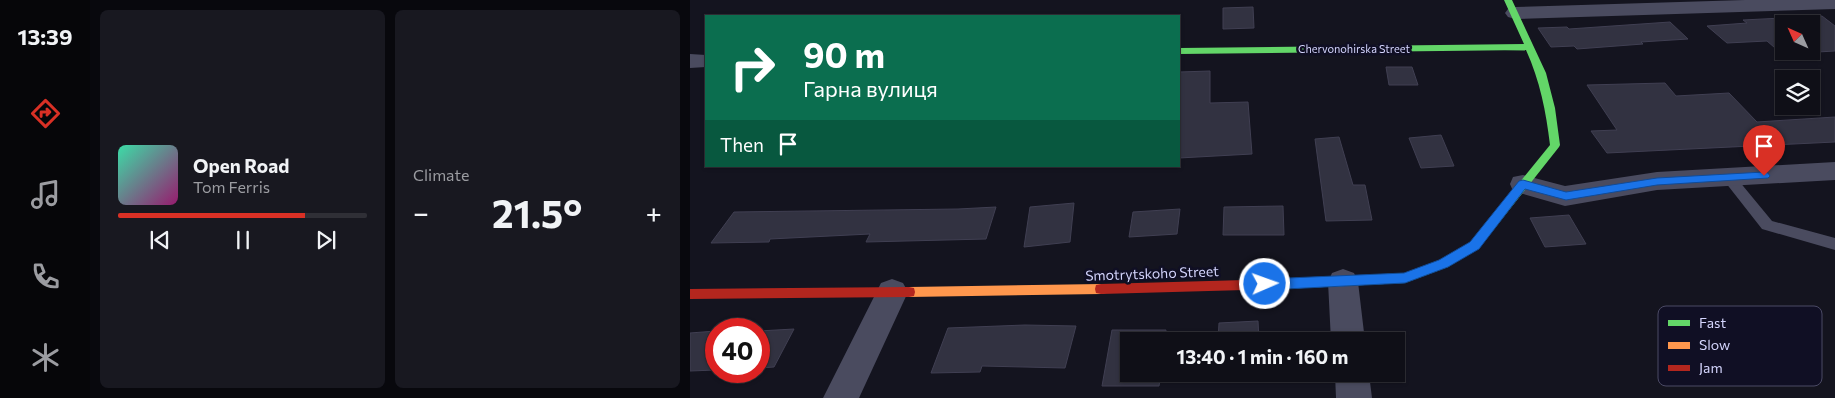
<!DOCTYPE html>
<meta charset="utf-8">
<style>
:root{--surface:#0f0f17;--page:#181820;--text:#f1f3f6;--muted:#9b9ca1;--line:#2f2f36;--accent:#d93025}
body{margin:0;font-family:Commissioner,sans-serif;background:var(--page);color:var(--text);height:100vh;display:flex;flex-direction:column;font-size:19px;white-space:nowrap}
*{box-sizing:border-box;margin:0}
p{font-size:16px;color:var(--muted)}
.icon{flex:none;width:28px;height:28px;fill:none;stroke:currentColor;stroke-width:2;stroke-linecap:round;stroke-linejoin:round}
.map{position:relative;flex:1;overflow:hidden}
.drawer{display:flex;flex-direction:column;gap:10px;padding:10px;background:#08080d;width:600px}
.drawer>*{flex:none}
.hud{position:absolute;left:15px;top:15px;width:475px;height:152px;border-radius:0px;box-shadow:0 1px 4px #0004,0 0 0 1px var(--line);background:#0b6e4f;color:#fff;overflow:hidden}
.needle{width:32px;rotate:315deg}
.controls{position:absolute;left:1085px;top:15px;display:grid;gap:10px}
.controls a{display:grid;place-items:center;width:45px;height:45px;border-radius:0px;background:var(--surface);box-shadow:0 1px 4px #0004,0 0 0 1px var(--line);font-size:25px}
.speed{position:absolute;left:15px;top:318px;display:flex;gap:10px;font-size:25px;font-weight:700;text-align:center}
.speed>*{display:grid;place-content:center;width:65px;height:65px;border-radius:50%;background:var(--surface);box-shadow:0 1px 4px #0004,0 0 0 1px var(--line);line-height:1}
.speed .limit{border:8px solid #d22;background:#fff;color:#111}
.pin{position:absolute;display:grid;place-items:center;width:42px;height:42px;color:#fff;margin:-51px -21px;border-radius:50% 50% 50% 0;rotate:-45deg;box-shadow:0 0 5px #0007}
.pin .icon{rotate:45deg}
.me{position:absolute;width:55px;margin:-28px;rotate:88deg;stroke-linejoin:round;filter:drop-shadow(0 0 4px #0008)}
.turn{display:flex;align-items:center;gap:18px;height:105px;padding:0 15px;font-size:22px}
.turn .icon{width:65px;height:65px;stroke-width:2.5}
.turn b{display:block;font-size:35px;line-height:42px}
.then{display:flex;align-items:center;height:48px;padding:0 15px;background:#0003;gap:10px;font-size:19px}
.big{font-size:38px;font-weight:700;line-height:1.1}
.drawer .tile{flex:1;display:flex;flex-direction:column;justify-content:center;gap:8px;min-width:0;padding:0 18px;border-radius:8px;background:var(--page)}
.song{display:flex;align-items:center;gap:15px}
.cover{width:60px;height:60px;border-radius:8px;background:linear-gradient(135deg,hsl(160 70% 55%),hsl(320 70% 35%))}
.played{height:5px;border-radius:2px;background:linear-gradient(90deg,var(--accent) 75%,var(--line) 75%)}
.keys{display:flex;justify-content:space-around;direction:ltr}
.heat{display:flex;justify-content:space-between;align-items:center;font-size:28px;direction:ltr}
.drawer .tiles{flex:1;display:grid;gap:10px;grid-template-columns:repeat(2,1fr)}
.trip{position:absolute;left:430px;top:332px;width:285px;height:50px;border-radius:0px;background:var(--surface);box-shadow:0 1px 4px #0004,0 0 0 1px var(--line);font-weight:700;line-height:50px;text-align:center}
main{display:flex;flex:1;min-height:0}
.tab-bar{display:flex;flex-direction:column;width:90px;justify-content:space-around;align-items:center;background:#060609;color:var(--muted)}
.tab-bar .icon{width:35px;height:35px}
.tab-bar .selected{color:var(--accent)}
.tab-bar b{font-size:22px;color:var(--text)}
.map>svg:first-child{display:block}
.building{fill:#323241;stroke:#403f52;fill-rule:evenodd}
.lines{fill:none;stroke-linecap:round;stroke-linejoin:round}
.lane{fill:#4a4b5f;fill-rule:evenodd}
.street{fill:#4a4b5f;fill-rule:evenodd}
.fast{fill:#63d668;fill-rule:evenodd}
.slow{fill:#ff974d;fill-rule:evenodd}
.jam{fill:#b3261e;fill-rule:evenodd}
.route{fill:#1a73e8;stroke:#114b97}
.labels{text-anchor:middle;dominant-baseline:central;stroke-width:5;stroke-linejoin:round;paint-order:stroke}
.far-street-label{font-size:11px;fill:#d4d5fd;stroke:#100f24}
.street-label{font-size:14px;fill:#d4d5fd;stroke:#100f24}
.key{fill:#100f24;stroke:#4b4a65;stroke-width:1}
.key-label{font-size:14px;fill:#d4d5fd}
</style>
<main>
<nav class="tab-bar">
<b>13:39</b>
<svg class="icon selected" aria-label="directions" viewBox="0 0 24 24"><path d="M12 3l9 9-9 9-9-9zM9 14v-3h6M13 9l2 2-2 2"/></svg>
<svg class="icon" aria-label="music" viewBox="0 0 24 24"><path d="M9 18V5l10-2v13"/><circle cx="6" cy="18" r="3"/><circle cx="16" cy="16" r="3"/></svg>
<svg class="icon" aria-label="phone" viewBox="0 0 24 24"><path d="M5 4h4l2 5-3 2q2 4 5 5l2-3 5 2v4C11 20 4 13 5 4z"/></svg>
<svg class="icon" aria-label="climate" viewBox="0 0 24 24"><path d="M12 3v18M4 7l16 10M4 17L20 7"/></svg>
</nav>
<section class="drawer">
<div class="tiles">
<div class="tile">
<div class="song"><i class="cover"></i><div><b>Open Road</b><p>Tom Ferris</p></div></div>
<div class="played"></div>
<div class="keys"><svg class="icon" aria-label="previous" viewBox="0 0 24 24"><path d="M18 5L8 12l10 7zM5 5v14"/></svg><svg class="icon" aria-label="pause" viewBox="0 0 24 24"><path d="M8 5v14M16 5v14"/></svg><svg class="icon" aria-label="next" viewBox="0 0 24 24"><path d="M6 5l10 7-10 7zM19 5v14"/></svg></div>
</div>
<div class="tile"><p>Climate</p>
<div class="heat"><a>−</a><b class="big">21.5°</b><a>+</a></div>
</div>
</div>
</section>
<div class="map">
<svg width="1145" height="398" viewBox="0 0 1145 398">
<rect width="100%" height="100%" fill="#14141f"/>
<path class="building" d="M563,7L564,28L533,29V8Z
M1132,16L1145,26V51L1092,54L1077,41L1037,43L1017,26L1057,23L1053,20ZM1094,24H1121V51H1094Z
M980,22L998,39L951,42L953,44L887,49L884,46L861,47L848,28L877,27L879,29Z
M696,67H722L728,85H699Z
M520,71V103L558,102L562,154L489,158V72Z
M975,83L986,96L1039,93L1067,122L1145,117V142L917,153L901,131L927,130L897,85Z
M751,135L764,166L731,168L719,138Z
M649,137L663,185H675L682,220L636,221L625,139Z
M384,203L380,242L334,247L340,207Z
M593,206L594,235H533L534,207Z
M306,207L296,239L176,242L180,234L80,239L79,242L21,243L44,212L268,209Z
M490,209L487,234L439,237L443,212Z
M879,215L896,244L855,247L840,218Z
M568,321L569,341H514H528L529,323Z
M335,325L386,326L375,368L292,366L290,372L241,373L258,328Z
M104,329L84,367L69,368V331Z
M422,330H476L475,341H439V374H471L469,386H412Z
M26,331V370L0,371V333Z"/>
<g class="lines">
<path class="lane" d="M1039,173L1044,175L1082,221L1145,238V250L1072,229L1032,178L1034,175Z"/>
<path class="street" d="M1055,0H1145V9L825,19L818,17L815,13L818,9L825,7Z
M0,54L16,55V67L0,68Z
M1145,162V180L967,190L875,206L823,191L820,184L823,177L833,175L875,186L967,172Z
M653,269L664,273L668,282L675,341H641L638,282L642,273Z
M202,279L213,283L218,292L169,398H133L191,283Z
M645,374H679L682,398H646Z"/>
<path class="fast" d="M814,0H822L856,73L865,108L870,145L869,147L789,248L758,267L715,283L593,289L589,288L587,284L589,280L593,279L715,273L750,261L781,242L860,145C856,111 850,81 836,50L489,54V48L834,44Z"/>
<path class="slow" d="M411,284L416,285L417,289L416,293L411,294L219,297L214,296L213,292L214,288L219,287Z"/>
<path class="jam" d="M593,279L597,280L599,284L597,288L593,289L411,294L406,293L405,289L406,285L411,284Z
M219,287L224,288L225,292L224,296L219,297L0,299V289Z"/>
</g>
<path class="route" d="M1074,172L1078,173L1080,176L1078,178L967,185L876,200L835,189L789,249L758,267L715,283L575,290L570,288L568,284L570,281L575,279L714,273L749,260L780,242L829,181L833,180L876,192L967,178Z"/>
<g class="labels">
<g class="far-street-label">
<text x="664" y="48">Chervonohirska Street</text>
</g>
<g class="street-label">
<text transform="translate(462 273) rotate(-2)">Smotrytskoho Street</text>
</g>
</g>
<rect x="968" y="306" width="164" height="80" rx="8" class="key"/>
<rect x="978" y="320" width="22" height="6" fill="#63d668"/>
<rect x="978" y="342" width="22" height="7" fill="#ff974d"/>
<rect x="978" y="365" width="22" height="6" fill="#b3261e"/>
<g class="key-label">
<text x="1009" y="328">Fast</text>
<text x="1009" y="350">Slow</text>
<text x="1009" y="373">Jam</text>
</g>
</svg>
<div class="controls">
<a><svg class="needle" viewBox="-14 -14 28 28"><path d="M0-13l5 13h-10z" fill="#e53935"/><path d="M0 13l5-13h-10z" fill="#9b9ca1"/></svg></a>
<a><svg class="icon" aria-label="layers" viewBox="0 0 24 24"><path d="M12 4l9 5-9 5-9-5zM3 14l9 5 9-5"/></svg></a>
</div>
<div class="speed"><div class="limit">40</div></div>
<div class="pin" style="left:1074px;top:176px;background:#d93025"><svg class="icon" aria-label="arrive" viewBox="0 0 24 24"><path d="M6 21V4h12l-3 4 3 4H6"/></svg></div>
<svg class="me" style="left:575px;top:284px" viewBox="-20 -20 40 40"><circle r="17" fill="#1a73e8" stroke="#fff" stroke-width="3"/><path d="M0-11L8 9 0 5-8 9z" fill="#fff"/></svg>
<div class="trip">13:40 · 1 min · 160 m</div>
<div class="hud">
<div class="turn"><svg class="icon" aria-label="right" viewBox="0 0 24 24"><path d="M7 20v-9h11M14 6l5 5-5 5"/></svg><div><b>90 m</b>Гарна вулиця</div></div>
<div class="then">Then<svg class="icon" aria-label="arrive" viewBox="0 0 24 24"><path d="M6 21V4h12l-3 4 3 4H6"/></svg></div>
</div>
</div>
</main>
